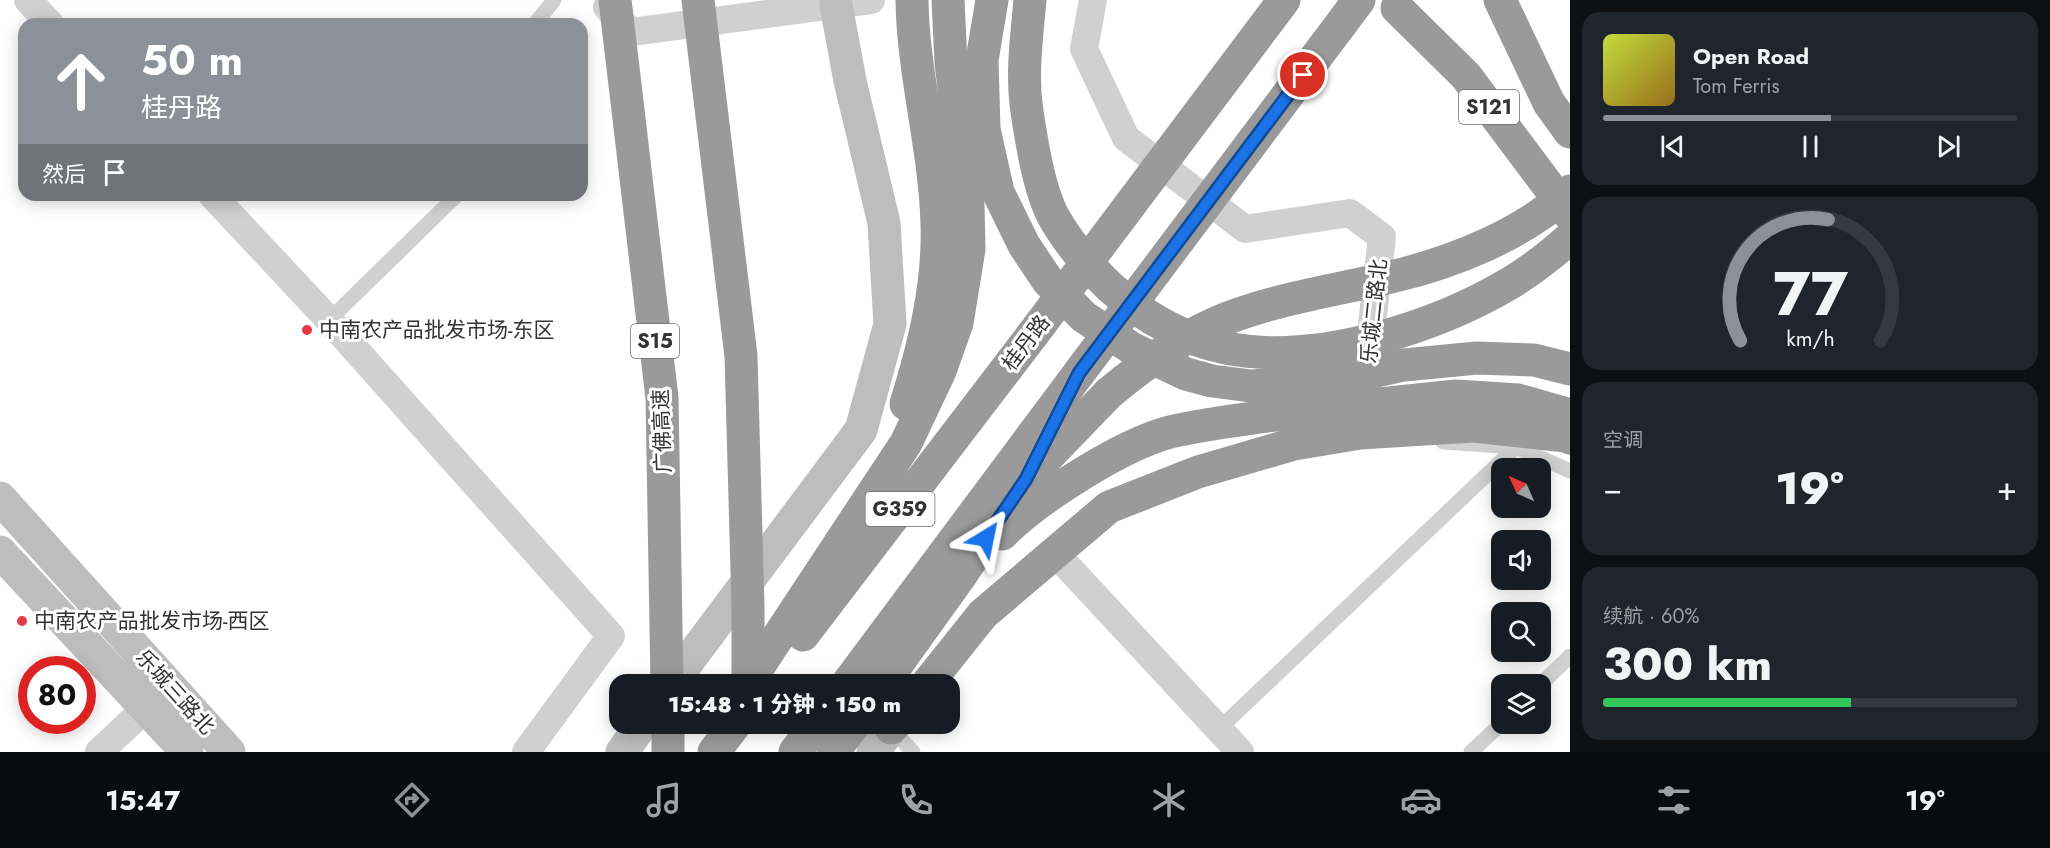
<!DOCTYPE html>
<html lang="zh">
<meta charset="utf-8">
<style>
:root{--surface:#171b24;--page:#20242c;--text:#f1f3f6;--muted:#9ea1a6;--line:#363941;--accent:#8c9099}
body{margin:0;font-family:Jost,"Noto Sans SC",sans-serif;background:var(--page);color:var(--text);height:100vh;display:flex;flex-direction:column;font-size:22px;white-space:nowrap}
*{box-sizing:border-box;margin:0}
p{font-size:20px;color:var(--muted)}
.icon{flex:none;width:33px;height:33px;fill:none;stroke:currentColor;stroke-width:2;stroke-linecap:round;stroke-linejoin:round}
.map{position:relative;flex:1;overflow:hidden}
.sheet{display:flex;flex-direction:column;gap:12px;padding:12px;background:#0d0f14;width:480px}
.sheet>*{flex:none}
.hud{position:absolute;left:18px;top:18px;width:570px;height:183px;border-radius:18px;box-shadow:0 3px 15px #0003;background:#8c9099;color:#fff;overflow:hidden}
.needle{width:39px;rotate:315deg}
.tools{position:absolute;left:1491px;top:458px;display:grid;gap:12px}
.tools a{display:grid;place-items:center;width:60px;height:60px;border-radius:12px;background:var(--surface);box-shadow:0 3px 15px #0003;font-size:30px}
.speed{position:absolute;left:18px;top:656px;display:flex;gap:12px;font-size:30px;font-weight:700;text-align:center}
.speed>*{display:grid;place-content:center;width:78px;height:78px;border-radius:50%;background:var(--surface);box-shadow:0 3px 15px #0003;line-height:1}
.speed .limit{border:9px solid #d22;background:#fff;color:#111}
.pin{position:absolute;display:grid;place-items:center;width:51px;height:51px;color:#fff;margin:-26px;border:3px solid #fff;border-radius:50%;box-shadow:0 2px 6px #0007}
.me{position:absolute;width:66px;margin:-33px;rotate:35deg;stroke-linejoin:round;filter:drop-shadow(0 0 4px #0008)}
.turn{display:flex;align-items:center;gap:21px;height:126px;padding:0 24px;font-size:27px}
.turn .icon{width:78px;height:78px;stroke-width:2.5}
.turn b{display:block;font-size:42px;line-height:51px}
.then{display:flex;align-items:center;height:57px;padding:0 24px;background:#0003;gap:12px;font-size:22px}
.big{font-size:45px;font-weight:800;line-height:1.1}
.sheet .card{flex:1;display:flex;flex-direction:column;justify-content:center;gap:9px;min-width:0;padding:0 21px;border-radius:18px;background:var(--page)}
.sheet .dial{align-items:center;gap:0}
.dial svg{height:156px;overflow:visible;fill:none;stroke:var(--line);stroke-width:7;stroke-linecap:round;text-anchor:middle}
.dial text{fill:var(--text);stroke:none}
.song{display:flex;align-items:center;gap:18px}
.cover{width:72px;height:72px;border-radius:9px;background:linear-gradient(135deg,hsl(70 70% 55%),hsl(40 70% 35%))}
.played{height:6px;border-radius:3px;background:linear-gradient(90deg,var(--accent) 55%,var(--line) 55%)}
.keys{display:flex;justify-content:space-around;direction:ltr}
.heat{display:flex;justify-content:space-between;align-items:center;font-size:33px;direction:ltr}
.charge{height:9px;border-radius:4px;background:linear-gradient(90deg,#34c759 60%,var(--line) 0)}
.trip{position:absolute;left:609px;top:674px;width:351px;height:60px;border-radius:18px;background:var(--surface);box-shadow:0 3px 15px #0003;font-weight:800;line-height:60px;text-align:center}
.tabs{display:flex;height:96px;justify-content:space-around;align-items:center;background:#090b0e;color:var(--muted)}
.tabs .icon{width:42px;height:42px}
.tabs .current{color:var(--accent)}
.tabs b{font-size:27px;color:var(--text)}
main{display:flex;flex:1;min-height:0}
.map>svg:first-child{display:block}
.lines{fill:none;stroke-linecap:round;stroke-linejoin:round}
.lane{stroke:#d0d0d0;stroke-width:15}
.street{stroke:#d0d0d0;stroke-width:28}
.secondary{stroke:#bdbdbd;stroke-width:33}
.highway{stroke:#9a9a9a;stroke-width:33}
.highway-bridge{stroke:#9a9a9a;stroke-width:33}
.route-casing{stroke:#114b97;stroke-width:15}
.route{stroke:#1a73e8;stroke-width:10}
.poi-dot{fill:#e63946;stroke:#fff;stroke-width:2}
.labels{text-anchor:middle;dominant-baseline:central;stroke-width:6;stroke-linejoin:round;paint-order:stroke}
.shield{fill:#fff;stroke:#707070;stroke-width:1.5}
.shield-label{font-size:20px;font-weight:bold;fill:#333}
.street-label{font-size:21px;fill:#333;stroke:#fff}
.poi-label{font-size:21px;fill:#333;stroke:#fff;text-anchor:start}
</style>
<main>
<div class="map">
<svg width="1570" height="752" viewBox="0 0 1570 752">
<rect width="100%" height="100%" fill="#fff"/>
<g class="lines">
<path class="lane" d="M535,24L554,0
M329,320L457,195
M1443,442L1516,447L1570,471
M1540,685L1570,656
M888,725L913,752
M1219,729L1516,447
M1471,752L1502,723"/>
<path class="street" d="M28,0L50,24
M1093,0L1084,49L1126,138L1245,229L1350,213L1382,237L1368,359
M607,7L631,32L871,0
M212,195L329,320L611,636L526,752
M1055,553L1240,752
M99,752L161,694"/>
<path class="secondary" d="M0,498L229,752
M0,552L187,752
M671,684L861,430L890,324L884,223L850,81L836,5
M622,752L643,723
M873,752L891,728"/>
<path class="highway" d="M1500,0L1549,103L1570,132
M1397,8L1466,76L1570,215
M906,404C924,346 939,285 937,224C935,148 913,75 912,0
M1026,479L1109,393
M1002,534C1038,498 1121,445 1170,432C1204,424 1239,420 1274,415
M803,635L1033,334
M747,684L906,443L940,371L957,323L969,249L968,204L951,63L948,0
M847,684L1079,373
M883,684L959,578L1030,472
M927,684L983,614L1109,507L1198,472L1294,444L1360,433L1473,426L1566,436L1570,438
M668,723V752
M891,728L896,723
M714,752L736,723
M795,752L817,723
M833,752L855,723"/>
<path class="highway-bridge" d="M615,0L662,398L667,684
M698,0L741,356L748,606V684
M992,0L982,60L984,129L998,192L1024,245L1048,281L1084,317L1133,349L1186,374L1212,381L1251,386L1336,380L1404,365L1477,358L1534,360L1570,369
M1030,0C1027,34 1022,70 1026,104C1028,120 1031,137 1034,153C1038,174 1043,195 1052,214C1067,242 1088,266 1111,288C1144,317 1182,339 1226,348C1316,366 1435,328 1512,282C1533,269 1552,254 1570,238
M1033,334L1284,0
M1079,373L1359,0
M1109,393C1145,363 1184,335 1228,318C1280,298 1337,290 1391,277C1454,262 1522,235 1570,191
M1274,415L1456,396L1518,400L1570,415"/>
</g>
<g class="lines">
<g class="route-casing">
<path id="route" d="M986,538L1026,479L1079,373L1303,75"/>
</g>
<use href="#route" class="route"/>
</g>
<g class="poi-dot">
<circle cx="307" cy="330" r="6"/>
<circle cx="22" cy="621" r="6"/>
</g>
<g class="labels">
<g class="shield">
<rect x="1459" y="90" width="60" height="34" rx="4.5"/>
<rect x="631" y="324" width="48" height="34" rx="4.5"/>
<rect x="865.5" y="492" width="69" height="34" rx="4.5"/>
</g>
<g class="shield-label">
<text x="1489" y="107">S121</text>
<text x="655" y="341">S15</text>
<text x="900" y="509">G359</text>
</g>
<g class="street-label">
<text transform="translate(1374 311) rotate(-84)">乐城二路北</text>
<text transform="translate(1026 343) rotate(-53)">桂丹路</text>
<text transform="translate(662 431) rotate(-92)">广佛高速</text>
<text transform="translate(175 692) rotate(48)">乐城三路北</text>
</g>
<g class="poi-label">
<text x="319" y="330">中南农产品批发市场-东区</text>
<text x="34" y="621">中南农产品批发市场-西区</text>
</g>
</g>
</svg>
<div class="tools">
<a><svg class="needle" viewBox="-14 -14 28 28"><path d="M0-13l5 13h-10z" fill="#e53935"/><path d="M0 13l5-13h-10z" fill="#9ea1a6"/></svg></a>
<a><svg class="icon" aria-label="sound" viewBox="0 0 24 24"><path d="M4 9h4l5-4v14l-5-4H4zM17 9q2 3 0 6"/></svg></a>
<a><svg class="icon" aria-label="search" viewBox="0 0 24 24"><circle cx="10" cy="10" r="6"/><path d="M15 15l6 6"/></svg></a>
<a><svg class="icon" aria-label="layers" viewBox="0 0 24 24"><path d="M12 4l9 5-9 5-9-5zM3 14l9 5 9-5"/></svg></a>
</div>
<div class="speed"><div class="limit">80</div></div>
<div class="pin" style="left:1303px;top:75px;background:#d93025"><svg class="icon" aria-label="arrive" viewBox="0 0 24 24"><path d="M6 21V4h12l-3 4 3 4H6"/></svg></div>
<svg class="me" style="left:986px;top:538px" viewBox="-20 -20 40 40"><path d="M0-17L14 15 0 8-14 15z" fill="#1a73e8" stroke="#fff" stroke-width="4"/></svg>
<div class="trip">15:48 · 1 分钟 · 150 m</div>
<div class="hud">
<div class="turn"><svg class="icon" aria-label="ahead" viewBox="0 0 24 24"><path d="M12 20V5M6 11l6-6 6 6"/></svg><div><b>50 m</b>桂丹路</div></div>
<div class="then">然后<svg class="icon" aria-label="arrive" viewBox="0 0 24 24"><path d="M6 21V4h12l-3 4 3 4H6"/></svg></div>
</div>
</div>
<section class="sheet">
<div class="card">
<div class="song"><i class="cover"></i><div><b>Open Road</b><p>Tom Ferris</p></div></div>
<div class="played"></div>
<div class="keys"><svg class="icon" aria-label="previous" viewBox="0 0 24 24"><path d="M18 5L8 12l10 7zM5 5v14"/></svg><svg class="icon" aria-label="pause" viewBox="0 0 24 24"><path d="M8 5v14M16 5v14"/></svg><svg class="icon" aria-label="next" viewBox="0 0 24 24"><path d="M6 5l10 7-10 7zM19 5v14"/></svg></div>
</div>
<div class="card dial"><svg viewBox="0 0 100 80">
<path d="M14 69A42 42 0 1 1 86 69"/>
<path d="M14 69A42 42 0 0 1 59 7" stroke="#8c9099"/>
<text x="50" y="56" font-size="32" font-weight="700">77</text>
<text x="50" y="72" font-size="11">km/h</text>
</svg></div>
<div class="card"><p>空调</p>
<div class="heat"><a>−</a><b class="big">19°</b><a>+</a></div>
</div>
<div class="card"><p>续航 · 60%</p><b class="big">300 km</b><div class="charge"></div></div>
</section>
</main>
<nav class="tabs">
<b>15:47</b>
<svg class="icon current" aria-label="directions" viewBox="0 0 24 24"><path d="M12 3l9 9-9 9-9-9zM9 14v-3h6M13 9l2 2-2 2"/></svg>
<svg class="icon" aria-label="music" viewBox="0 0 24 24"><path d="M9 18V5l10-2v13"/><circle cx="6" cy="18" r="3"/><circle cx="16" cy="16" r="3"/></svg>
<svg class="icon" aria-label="phone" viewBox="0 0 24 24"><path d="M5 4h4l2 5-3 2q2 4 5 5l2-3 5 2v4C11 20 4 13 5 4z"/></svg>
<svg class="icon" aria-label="climate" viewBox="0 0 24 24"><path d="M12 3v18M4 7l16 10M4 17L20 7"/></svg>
<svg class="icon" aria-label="car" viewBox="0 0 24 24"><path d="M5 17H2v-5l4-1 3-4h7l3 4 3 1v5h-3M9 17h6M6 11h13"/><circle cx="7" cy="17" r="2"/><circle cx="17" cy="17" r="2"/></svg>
<svg class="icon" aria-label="filters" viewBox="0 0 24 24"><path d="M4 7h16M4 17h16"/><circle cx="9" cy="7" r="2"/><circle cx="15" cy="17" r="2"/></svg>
<b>19°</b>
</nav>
